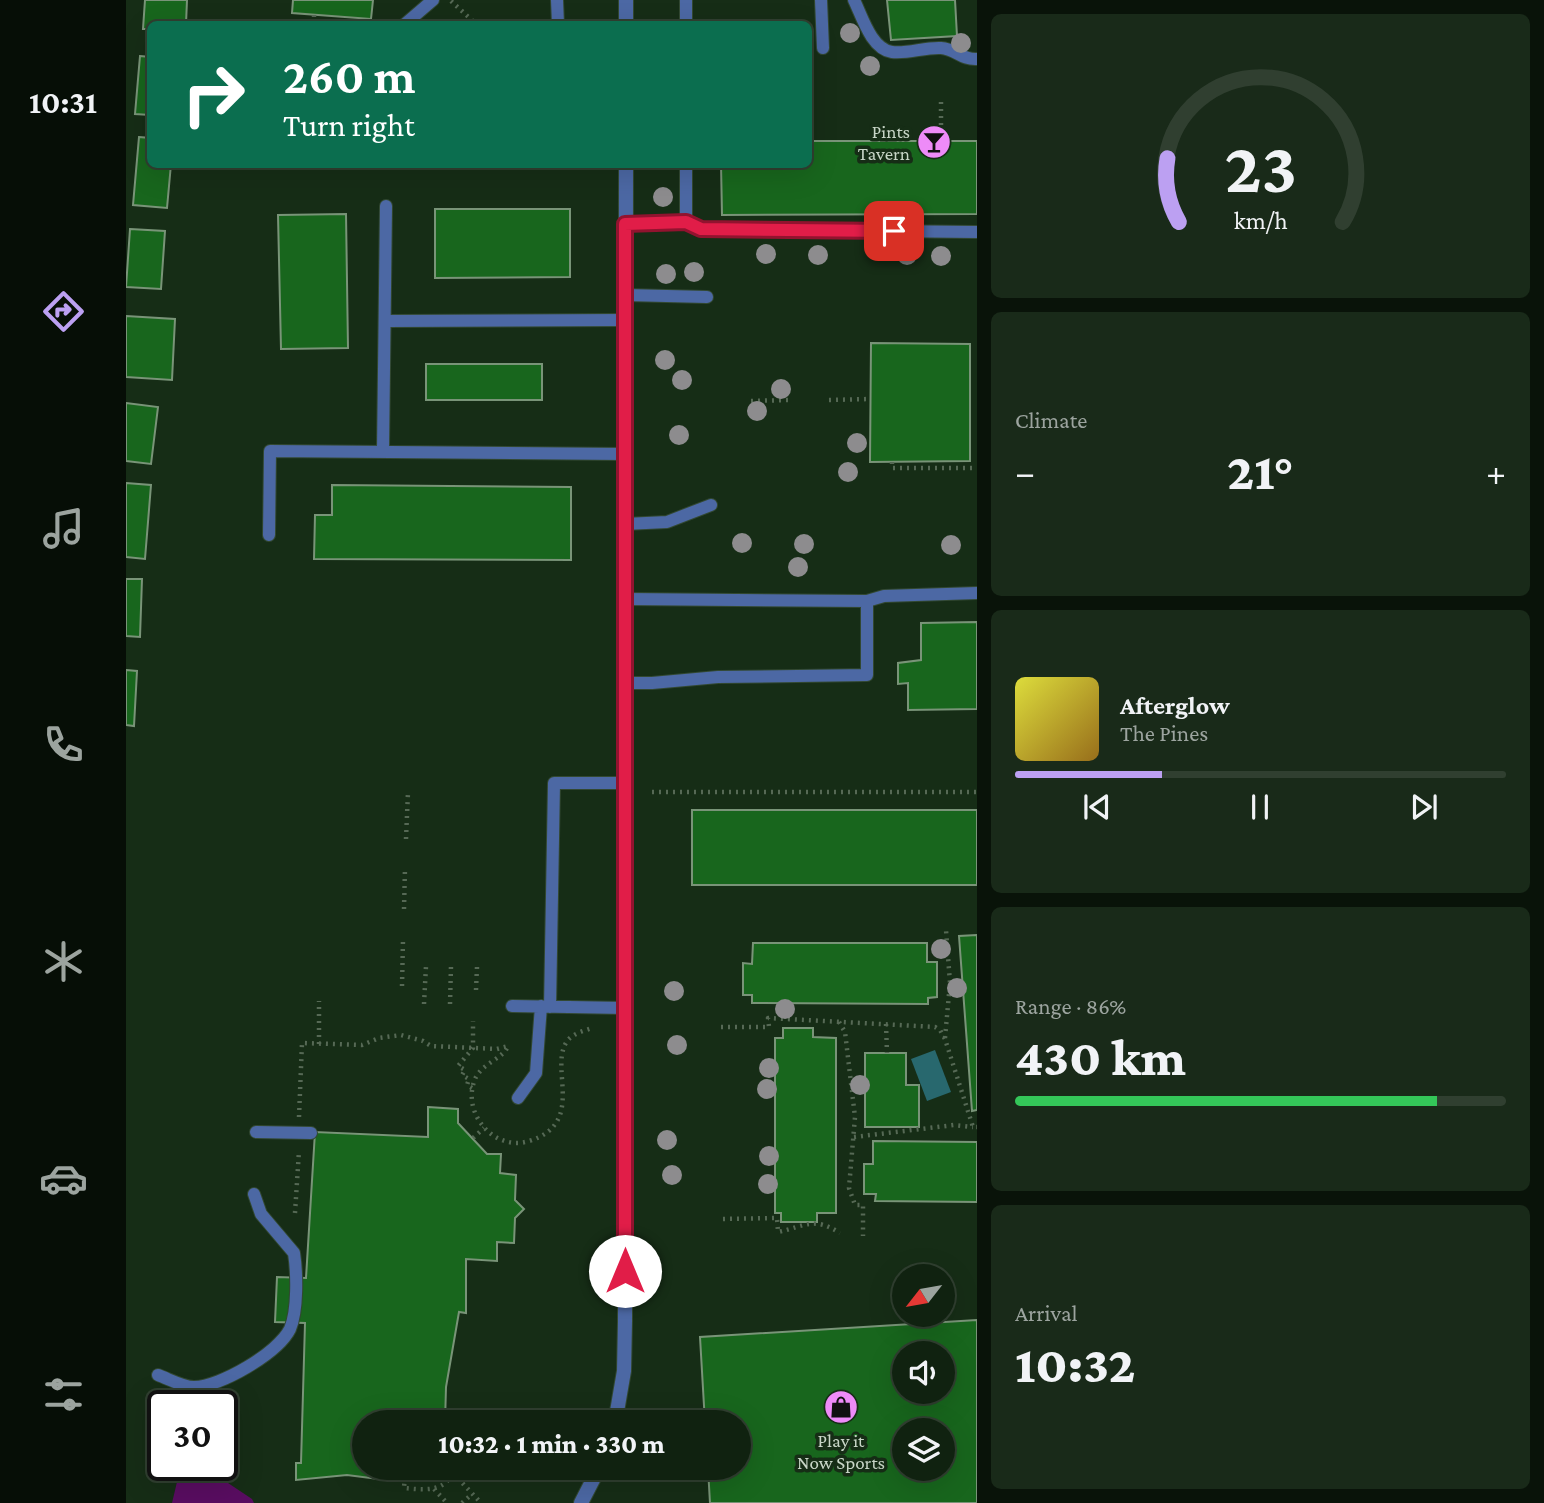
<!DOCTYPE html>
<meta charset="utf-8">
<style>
:root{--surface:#102210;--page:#192a19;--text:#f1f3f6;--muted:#9ca49f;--line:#303f30;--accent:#bca0f2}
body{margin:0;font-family:"Crimson Pro",serif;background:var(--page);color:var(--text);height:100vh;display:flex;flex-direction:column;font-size:26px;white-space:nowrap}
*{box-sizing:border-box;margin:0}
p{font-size:23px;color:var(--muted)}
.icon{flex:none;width:38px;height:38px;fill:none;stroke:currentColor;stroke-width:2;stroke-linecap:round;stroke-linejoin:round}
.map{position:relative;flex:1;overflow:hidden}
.drawer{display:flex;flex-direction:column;gap:14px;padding:14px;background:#091309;width:567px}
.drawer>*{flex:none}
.hud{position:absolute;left:21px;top:21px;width:665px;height:147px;border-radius:10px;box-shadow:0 7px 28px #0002,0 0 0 2px var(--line);background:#0b6e4f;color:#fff;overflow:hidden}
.needle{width:46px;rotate:239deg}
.fabs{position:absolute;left:766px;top:1264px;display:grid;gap:14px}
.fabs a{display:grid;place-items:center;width:63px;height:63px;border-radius:50%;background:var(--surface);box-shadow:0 7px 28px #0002,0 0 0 2px var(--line);font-size:35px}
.speed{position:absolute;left:21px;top:1390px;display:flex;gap:14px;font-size:35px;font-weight:700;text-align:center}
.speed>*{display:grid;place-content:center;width:91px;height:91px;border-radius:50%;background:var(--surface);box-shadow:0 7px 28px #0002,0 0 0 2px var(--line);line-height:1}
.speed .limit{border:4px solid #111;border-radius:10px;background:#fff;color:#111}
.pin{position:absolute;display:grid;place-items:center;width:60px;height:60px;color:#fff;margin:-30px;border-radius:14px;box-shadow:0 4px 10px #0006}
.me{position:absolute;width:77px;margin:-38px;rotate:0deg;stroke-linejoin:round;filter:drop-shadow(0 0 5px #0008)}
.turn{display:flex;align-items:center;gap:24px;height:147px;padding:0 21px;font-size:32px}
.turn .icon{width:91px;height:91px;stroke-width:2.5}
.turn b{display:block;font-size:49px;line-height:60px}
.big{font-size:52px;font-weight:800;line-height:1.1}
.drawer .card{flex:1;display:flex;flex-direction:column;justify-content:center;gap:10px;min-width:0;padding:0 24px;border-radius:10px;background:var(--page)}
.drawer .dial{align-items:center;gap:0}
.dial svg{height:182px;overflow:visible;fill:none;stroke:var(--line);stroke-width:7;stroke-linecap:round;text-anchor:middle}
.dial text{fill:var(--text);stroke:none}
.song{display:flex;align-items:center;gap:21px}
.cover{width:84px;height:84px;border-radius:10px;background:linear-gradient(135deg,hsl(60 70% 55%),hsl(40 70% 35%))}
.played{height:7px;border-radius:4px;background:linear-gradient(90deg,var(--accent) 30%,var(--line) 30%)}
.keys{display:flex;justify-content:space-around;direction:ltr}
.heat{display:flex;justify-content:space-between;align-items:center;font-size:38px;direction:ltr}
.charge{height:10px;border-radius:5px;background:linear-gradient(90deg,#34c759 86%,var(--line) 0)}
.trip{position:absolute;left:226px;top:1410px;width:399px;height:70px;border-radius:35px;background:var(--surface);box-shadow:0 7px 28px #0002,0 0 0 2px var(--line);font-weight:800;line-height:70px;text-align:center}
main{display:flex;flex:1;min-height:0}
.tab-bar{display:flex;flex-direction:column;width:126px;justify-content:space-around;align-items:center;background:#060e06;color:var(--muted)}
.tab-bar .icon{width:49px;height:49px}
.tab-bar .active{color:var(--accent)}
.tab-bar b{font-size:32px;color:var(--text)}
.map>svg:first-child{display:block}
.green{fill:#590d61}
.water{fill:#28686e}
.building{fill:#18661d;stroke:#799478;stroke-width:2;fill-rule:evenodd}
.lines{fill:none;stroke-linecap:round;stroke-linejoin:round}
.service-casing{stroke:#324832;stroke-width:14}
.minor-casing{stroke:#324832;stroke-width:16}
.path{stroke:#566955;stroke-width:4.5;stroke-dasharray:2 5;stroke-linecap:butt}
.service{stroke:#4c68a4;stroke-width:12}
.minor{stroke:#4c68a4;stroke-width:14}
.tree{fill:#8d8c8e}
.route-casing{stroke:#92132f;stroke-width:18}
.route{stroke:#e11d48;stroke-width:12}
.labels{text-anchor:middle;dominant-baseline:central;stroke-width:7;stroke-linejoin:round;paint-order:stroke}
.poi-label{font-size:19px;fill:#c8d6c7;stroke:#162d16;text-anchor:end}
</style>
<main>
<nav class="tab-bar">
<b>10:31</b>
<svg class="icon active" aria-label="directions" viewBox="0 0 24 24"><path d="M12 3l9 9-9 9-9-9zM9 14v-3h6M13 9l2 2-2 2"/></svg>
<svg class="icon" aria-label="music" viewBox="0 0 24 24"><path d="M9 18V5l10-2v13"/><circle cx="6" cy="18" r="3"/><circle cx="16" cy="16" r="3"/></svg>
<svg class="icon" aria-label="phone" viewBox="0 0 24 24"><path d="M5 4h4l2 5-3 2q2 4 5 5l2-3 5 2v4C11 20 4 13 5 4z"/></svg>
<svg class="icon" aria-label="climate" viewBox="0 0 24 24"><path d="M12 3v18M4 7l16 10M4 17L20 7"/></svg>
<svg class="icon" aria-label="car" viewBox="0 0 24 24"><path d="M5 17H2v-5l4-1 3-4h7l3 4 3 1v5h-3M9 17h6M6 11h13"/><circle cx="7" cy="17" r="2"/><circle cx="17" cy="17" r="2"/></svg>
<svg class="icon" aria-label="filters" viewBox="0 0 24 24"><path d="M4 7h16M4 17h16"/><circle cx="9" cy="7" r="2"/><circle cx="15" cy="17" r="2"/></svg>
</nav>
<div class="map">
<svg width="851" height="1503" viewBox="0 0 851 1503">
<rect width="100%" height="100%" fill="#162d16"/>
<path class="green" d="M99,1397L96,1479L126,1499L128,1503H46L55,1465H96V1405H70V1403Z"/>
<path class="water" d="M809,1050L825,1092L801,1101L785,1059Z"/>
<path class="building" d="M19,0H61L60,24H24V29H17Z
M167,0H247L245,19L166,13Z
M761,0H829L831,36L765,40Z
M14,56L24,57V115L9,114Z
M13,137L24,138V164H45L41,208L7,205Z
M682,141H851V214L596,215L595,164H682Z
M309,209H444V277L309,278Z
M220,214L222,348L155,349L152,215Z
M4,229L39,231L35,289L0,287Z
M0,316L49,319L46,380L0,377Z
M745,343L844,344V461L744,462Z
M300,364H416V400H300Z
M0,403L32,407L25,464L0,461Z
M0,483L25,485L19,559L0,557Z
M206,485L445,487V560L188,559L189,515H206Z
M0,579H16L14,637L0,636Z
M851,622V709L782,710V683L772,684V663L795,660V623Z
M0,670L11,671L8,726L0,725Z
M566,810H851V885H566Z
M851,935V1110L846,1111L833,936Z
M627,943H801V962H811V997L802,998V1004L626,1003V995H617V963L626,964Z
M657,1028H687V1037L710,1038V1213H691V1222H655V1213H649V1038H657Z
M739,1053H780V1085H793V1127H739Z
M302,1107L332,1109V1123L361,1154H375L374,1173L390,1175L389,1200L398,1209L389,1218L388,1243L371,1242V1261L340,1259V1313L333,1312L320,1387L319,1423H238V1468H272L260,1480L221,1475L170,1480V1463H175L179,1323L149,1322L151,1277L180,1278L189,1132L302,1137Z
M747,1141L851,1142V1202L749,1201L750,1194H738V1164H747Z
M851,1320V1503H584L582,1468H612V1423H579L574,1337ZM779,1353H817V1391H779ZM779,1430H817V1468H779Z"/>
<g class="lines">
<g class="service-casing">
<path id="service" d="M431,0L432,24
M560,0V24
M695,0L697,48
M728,0C736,16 745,49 766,52C782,54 799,47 815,48C830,49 835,60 851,59
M279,24L307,0
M560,164V222
M499,224L560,222L575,229L851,232
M500,295L581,297
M260,321L500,320
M257,451L260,206
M499,524L541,522L585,505
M143,535L144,451L500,454
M741,601L758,596L851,593
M499,683H526L592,677L741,675V601L499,599
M386,1006L499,1008
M424,1007L428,783H499
M392,1098L410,1073L415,1006
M130,1132L185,1133
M32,1375C43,1379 57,1387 68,1387C94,1387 152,1353 164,1329C172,1310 171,1273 168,1253L135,1214L128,1194"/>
</g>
<g class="minor-casing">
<path id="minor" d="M500,0V24
M489,1423L498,1371L499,1321L500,164
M455,1503L473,1468"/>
</g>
<path class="path" d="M325,1L350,24
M188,24V15
M815,102V140
M703,400L745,399
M625,401L662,400
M766,462V468H851
M526,792H851
M280,839L282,792
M278,909L279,868
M276,986L277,940
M350,990L351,967
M298,1004L300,966
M324,1004L325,966
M713,1022L719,1032L729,1117L723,1188L729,1205H737V1236
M760,1024L761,1053
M595,1027H643L642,1018L809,1027L814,1030L819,1039L847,1127H851
M819,1038L824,983L820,930
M193,1044V1001
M346,1088L341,1085L343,1079L336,1075L339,1070L332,1066L347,1048V1021
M173,1117L176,1043L236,1045L253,1038L275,1035L297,1041L305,1046L371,1049L382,1046C377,1059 356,1063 349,1079C335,1113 368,1152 403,1141C462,1123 421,1066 442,1040C448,1033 458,1031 466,1028
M728,1137L828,1125L847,1127
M347,1138L358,1128
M169,1213L173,1151
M597,1219L651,1218L652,1232C680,1226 687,1216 714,1233
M302,1468L295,1474H279L278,1488C299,1490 321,1493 328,1468
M327,1473L355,1503
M308,1489L321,1503
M336,1503L346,1494"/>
<use href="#service" class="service"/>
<use href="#minor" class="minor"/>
</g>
<g class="tree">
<circle cx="724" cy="33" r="10"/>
<circle cx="835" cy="43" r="10"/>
<circle cx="744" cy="66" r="10"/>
<circle cx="537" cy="197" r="10"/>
<circle cx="640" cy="254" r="10"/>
<circle cx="692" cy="255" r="10"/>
<circle cx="781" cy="255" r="10"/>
<circle cx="815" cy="256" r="10"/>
<circle cx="568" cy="272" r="10"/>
<circle cx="540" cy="274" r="10"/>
<circle cx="539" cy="360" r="10"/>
<circle cx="556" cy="380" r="10"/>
<circle cx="655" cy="389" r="10"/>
<circle cx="631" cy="411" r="10"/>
<circle cx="553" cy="435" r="10"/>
<circle cx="731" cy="443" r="10"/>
<circle cx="722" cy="472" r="10"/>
<circle cx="616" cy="543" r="10"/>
<circle cx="678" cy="544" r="10"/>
<circle cx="825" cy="545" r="10"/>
<circle cx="672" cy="567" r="10"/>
<circle cx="815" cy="949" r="10"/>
<circle cx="831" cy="988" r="10"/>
<circle cx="548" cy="991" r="10"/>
<circle cx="659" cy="1009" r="10"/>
<circle cx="551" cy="1045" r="10"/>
<circle cx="643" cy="1068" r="10"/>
<circle cx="734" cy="1085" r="10"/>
<circle cx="641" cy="1089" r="10"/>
<circle cx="541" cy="1140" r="10"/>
<circle cx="643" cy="1156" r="10"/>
<circle cx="546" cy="1175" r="10"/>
<circle cx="642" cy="1184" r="10"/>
</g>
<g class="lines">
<g class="route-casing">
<path id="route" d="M499,1271V224L560,222L575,229L768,231"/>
</g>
<use href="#route" class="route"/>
</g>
<defs>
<g id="bar-disc" transform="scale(1.75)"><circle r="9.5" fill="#ee8bf8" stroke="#162d16"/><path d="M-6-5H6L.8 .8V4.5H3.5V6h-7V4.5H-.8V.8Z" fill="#111"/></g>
<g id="shop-disc" transform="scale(1.75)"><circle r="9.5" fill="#ee8bf8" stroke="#162d16"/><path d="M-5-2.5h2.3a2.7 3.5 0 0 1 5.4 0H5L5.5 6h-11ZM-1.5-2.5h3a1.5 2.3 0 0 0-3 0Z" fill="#111"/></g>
</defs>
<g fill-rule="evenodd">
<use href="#bar-disc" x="808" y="142"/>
<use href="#shop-disc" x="715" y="1407"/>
</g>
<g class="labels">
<g class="poi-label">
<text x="784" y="131">Pints<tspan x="784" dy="22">Tavern</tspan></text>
<text x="715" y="1440" text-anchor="middle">Play it<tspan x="715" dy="22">Now Sports</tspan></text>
</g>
</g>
</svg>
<div class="fabs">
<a><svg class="needle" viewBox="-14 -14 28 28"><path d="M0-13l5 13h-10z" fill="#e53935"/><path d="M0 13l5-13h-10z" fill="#9ca49f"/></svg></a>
<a><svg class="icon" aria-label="sound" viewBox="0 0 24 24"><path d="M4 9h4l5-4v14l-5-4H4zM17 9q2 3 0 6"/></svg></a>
<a><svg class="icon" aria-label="layers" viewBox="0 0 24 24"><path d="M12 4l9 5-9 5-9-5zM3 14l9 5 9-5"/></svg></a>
</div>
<div class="speed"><div class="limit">30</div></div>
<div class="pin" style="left:768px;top:231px;background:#d93025"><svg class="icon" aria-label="arrive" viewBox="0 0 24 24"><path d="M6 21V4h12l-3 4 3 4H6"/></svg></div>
<svg class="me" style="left:499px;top:1271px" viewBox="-20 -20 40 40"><circle r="19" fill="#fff"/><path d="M0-13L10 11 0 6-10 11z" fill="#e11d48"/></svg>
<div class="trip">10:32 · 1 min · 330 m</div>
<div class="hud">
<div class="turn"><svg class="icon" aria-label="right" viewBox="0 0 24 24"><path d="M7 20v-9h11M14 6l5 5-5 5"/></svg><div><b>260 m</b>Turn right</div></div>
</div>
</div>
<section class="drawer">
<div class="card dial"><svg viewBox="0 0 100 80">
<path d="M14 69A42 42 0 1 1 86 69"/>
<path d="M14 69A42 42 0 0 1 9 41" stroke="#bca0f2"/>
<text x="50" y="56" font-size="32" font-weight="700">23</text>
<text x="50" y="72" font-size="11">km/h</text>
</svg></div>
<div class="card"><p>Climate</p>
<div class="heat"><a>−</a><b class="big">21°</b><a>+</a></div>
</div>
<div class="card">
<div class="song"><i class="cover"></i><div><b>Afterglow</b><p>The Pines</p></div></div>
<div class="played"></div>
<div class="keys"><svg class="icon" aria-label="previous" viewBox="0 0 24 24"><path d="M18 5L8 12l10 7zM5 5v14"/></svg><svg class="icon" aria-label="pause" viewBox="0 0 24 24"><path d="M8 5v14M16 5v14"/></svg><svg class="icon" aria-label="next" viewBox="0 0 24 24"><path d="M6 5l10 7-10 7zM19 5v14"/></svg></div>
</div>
<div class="card"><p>Range · 86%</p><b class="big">430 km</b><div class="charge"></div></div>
<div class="card"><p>Arrival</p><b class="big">10:32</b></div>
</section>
</main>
